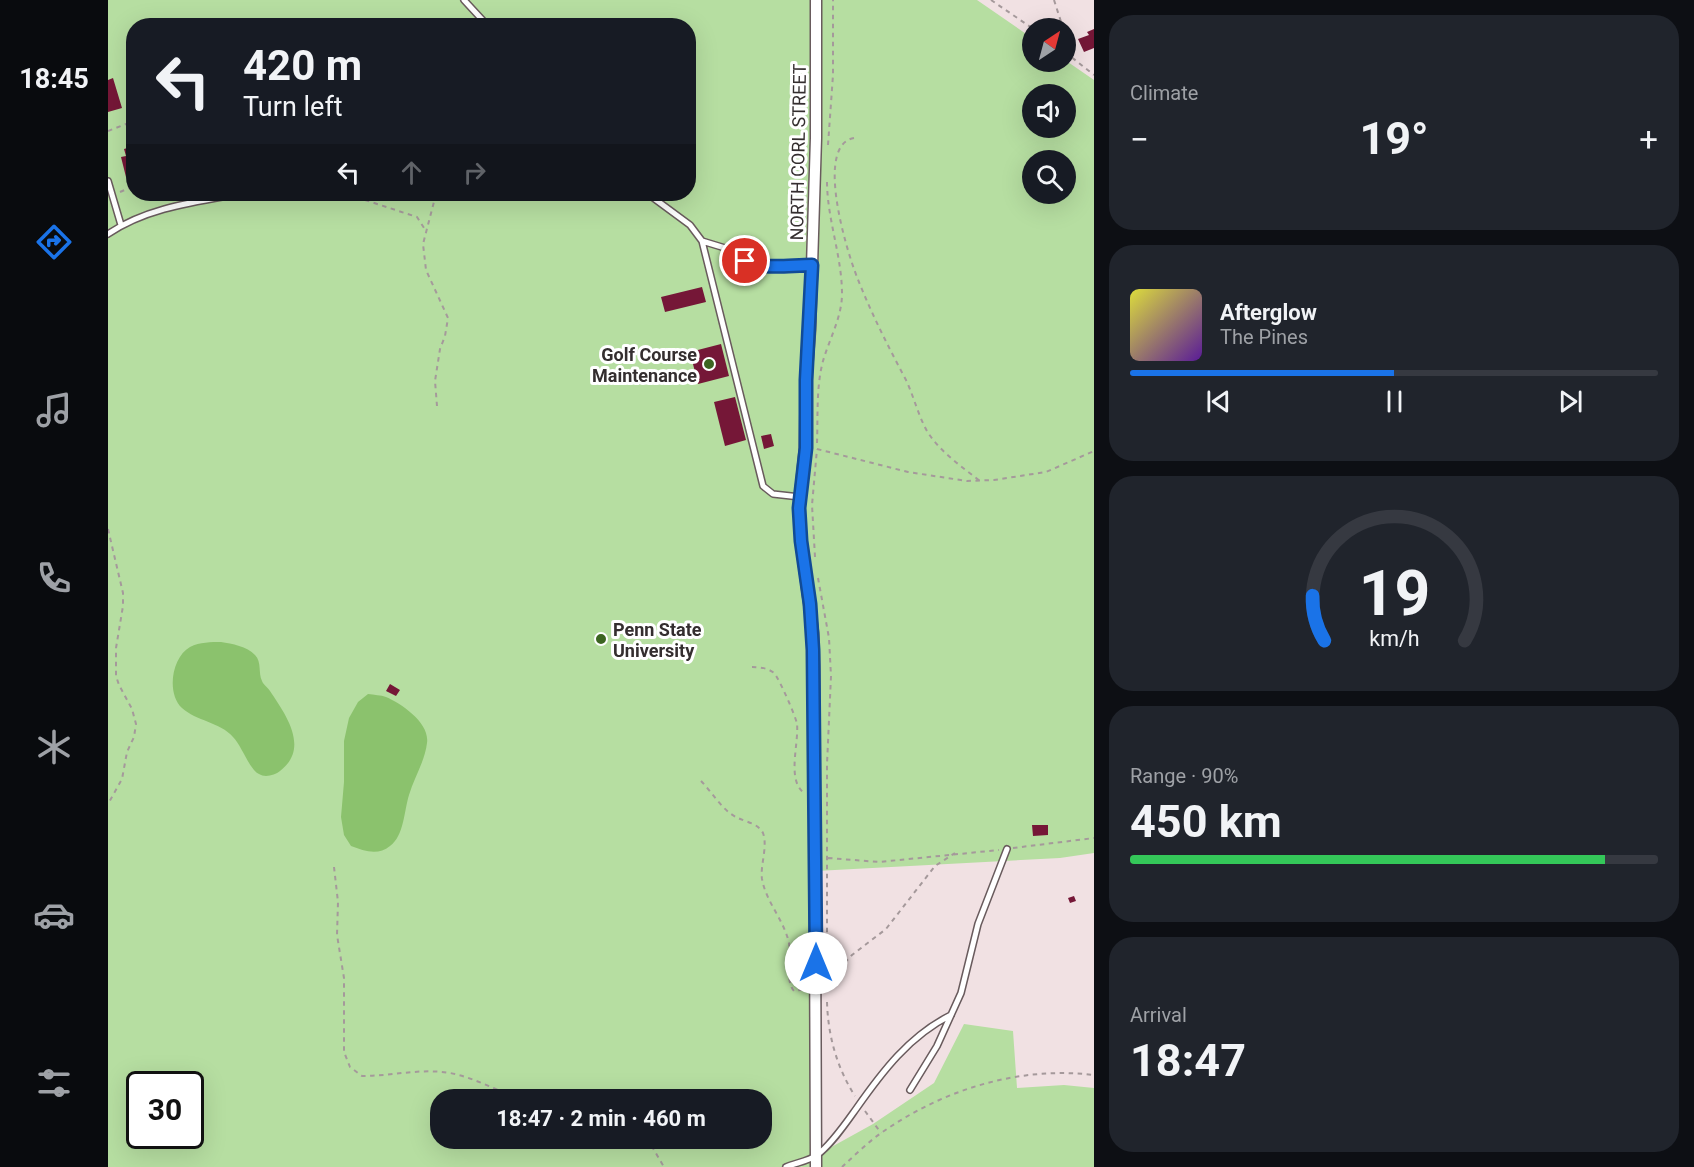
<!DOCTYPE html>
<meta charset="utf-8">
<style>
:root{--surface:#171b24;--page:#20242c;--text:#f1f3f6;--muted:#9ea1a6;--line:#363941;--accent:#1a73e8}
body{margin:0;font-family:Roboto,sans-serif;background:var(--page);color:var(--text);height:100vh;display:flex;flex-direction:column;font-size:22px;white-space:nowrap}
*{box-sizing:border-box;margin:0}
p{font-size:20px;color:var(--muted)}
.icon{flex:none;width:33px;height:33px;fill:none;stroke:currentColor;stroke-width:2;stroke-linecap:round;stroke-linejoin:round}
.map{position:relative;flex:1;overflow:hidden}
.panel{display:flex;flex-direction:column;gap:15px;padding:15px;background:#0d0f14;width:600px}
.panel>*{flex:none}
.banner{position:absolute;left:18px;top:18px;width:570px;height:183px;border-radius:24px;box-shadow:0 6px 24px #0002;background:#171b24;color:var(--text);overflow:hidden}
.needle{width:39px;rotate:36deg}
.buttons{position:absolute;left:914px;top:18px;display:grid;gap:12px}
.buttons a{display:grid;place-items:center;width:54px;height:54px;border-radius:50%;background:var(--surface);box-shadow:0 6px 24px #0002;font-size:30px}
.speed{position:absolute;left:18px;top:1071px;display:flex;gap:12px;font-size:30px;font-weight:700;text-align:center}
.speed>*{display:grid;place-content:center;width:78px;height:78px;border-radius:50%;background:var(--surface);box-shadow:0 6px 24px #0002;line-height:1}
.speed .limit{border:3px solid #111;border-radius:9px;background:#fff;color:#111}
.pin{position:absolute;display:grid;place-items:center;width:51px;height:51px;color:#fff;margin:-26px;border:3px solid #fff;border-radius:50%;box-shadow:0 2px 6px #0007}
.me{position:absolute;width:66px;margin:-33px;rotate:0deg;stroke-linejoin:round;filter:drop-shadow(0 0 4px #0008)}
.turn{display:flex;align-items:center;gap:21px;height:126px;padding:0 18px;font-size:27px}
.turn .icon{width:78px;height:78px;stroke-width:2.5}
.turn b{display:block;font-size:42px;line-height:51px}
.lanes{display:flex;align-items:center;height:57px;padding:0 18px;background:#0003;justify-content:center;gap:30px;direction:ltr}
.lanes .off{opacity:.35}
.big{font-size:45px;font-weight:700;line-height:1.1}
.panel .card{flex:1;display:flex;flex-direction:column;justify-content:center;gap:9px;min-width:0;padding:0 21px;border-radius:24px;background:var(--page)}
.panel .dial{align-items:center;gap:0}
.dial svg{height:156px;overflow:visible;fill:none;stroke:var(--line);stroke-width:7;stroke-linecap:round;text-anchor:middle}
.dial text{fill:var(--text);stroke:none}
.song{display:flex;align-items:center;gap:18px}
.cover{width:72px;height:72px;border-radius:9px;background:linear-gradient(135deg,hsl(60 70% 55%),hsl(270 70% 35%))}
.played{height:6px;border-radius:3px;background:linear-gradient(90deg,var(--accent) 50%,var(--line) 50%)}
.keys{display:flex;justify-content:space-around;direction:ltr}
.heat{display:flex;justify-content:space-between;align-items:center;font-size:33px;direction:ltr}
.charge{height:9px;border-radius:4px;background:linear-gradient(90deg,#34c759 90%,var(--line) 0)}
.trip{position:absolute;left:322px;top:1089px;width:342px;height:60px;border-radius:24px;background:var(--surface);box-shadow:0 6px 24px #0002;font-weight:700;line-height:60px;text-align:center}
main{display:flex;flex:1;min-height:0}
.tabs{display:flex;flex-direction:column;width:108px;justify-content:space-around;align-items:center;background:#090b0e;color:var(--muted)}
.tabs .icon{width:42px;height:42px}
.tabs .current{color:var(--accent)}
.tabs b{font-size:27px;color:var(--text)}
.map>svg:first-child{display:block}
.green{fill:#b6dea1;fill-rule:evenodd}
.water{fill:#8bc26d}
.building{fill:#751737}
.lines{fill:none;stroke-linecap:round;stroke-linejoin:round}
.service-casing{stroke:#695b5d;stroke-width:8}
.minor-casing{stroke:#695b5d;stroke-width:13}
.path{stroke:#a5999b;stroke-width:2;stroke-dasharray:4.5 4.5;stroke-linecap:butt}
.service{stroke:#fff;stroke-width:5}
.minor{stroke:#fff;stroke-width:10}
.route-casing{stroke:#114b97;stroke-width:15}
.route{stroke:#1a73e8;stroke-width:10}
.poi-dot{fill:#3c6521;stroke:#fff;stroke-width:2}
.labels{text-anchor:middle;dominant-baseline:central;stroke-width:6;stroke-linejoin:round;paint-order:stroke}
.street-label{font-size:18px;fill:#342e2f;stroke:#fff}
.poi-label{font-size:18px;font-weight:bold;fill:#342e2f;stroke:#fff;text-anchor:end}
</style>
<main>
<nav class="tabs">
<b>18:45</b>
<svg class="icon current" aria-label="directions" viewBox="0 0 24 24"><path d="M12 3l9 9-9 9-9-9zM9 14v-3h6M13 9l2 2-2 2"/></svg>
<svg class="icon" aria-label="music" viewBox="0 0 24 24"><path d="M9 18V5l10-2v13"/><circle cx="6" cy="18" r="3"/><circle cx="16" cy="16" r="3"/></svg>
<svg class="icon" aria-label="phone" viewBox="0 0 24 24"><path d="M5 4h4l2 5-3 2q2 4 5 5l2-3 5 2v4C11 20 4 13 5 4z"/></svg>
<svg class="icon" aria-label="climate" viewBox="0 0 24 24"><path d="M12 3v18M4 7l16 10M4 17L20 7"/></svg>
<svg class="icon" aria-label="car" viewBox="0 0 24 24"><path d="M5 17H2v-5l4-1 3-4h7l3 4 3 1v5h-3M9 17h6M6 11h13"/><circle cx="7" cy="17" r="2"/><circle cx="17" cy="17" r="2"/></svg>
<svg class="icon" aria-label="filters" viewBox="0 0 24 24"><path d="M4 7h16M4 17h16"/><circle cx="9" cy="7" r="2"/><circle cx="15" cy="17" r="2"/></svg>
</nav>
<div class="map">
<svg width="986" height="1167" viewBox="0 0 986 1167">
<rect width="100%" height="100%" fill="#f1e1e3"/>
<path class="green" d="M0,0H869L924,38V62L957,60L986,80V853L952,858L708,871L709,1155L765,1124L826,1083L856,1024L905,1031L909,1088L956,1085L986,1088V1167H0ZM26,26H580V194H26ZM924,94H957V128H924ZM924,160H957V194H924ZM32,1084H82V1136H32ZM333,1100H654V1138H333Z"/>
<path class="water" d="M113,642C124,644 139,646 147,655C154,662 150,673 154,681C155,684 160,688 162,691C178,715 202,748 172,771C167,775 157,778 151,774C141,769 134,746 125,737C112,722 88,721 74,708C58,693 64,657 82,647C92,642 103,642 113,642Z
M260,694C266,695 273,695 278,697C294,704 322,723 319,743C317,761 306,778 301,795C296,811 296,836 282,846C270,856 256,851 243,846L236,835L233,817L236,782V741L241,718L250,702Z"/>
<path class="building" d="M986,29V48L976,52L970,39L981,35L979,32Z
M5,78L14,108L0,112V80Z
M26,146V179L25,180L24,175L18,177L13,157L18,156L16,149Z
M594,287L598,302L557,312L553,297Z
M613,344L621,376L590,384L582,352Z
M627,397L638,440L617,446L606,402Z
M663,434L666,446L656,449L653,436Z
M282,684L292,690L288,696L278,691Z
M924,825H940V835L925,836Z
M966,896L968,901L962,903L960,898Z"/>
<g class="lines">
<g class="service-casing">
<path id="service" d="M356,0L380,26
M0,181L13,225
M540,194L582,225L594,241L655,486L665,494L692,497
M0,234C38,208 86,202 131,194
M594,241L617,248L637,261L650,266L704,265
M802,1090L829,1046L853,993L870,924L899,849
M678,1167C687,1163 701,1161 709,1155C723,1145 738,1123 748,1109C774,1072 801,1036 843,1015"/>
</g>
<g class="minor-casing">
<path id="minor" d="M708,0V138L702,330L698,380L697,448L691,508L693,541L705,633L706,668L708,1167"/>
</g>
<path class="path" d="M883,0L924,28
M946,0L955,28
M957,52L986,75
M0,131L26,121
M746,138C706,145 739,252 749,277C763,313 780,346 798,380C806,397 810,415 819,431C831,451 854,467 872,481
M720,145L725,75V0
M12,192L26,186
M328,194L315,244L318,270L340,318L337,336L332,349L327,381L329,406
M257,200L309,217L318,231
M709,443C710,417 708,387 715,361C721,340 734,317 734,294C734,256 719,219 719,181
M709,449L800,472L859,481L886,480L938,472L986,451
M0,529L15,593V606L8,648V676L11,685L24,709L28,724L26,737L19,752L14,779L0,804
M707,557L704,505L709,449
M710,578L721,638L723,676L719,764V966
M644,667C651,667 660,668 666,673C671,678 688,717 689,724C691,743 679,779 695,792
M593,781C604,792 614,810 628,817C637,822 650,823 655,833C660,847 652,865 654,879C658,902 676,920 681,943C683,957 677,981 686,991L698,989
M905,848L986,838
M720,858L771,862L891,850
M226,867L230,902L229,935L236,978V1052L242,1067L254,1076C284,1076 312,1068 342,1073C370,1078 394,1095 422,1100
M717,981L726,974L744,955L778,929L827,866L847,853
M719,1002C720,1036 729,1068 747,1096
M757,1111L773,1133
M539,1138L556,1167
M734,1167C747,1155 761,1141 776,1131C837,1089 912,1066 986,1075"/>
<use href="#service" class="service"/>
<use href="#minor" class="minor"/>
</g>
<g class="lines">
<g class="route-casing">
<path id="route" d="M637,261C659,270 681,265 704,265L698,380V448L691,508L693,541L702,604L705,650L708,963"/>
</g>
<use href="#route" class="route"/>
</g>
<g class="poi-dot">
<circle cx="601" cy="364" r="6"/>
<circle cx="493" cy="639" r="6"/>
</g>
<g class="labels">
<g class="street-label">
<text transform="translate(690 152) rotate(-89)">NORTH CORL STREET</text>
</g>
<g class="poi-label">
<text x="589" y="354">Golf Course<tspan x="589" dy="21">Maintenance</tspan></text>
<text x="505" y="629" text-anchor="start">Penn State<tspan x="505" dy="21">University</tspan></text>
</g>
</g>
</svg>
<div class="buttons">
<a><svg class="needle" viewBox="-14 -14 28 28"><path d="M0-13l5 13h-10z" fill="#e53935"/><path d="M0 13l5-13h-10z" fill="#9ea1a6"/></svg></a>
<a><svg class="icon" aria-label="sound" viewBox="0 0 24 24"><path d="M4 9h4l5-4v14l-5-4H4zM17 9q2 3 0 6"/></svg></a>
<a><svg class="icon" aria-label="search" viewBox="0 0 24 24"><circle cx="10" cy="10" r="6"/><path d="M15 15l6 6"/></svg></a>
</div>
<div class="speed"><div class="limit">30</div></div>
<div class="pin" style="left:637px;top:261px;background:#d93025"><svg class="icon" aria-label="arrive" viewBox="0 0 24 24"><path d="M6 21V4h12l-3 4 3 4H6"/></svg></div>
<svg class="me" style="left:708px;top:963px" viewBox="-20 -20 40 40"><circle r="19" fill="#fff"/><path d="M0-13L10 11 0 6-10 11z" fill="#1a73e8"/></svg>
<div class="trip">18:47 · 2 min · 460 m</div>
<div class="banner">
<div class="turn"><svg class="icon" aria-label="left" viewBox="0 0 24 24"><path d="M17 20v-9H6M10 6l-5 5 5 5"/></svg><div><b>420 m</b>Turn left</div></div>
<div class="lanes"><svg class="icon" aria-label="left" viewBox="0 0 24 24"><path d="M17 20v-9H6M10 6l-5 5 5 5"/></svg><svg class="icon off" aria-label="ahead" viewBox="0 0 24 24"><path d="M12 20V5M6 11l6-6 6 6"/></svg><svg class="icon off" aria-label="right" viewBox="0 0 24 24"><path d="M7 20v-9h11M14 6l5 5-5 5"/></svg></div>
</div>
</div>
<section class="panel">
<div class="card"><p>Climate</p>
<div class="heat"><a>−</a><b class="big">19°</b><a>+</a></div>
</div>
<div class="card">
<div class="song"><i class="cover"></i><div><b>Afterglow</b><p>The Pines</p></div></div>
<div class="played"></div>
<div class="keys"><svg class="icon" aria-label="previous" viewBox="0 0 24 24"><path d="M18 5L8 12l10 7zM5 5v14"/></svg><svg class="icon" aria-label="pause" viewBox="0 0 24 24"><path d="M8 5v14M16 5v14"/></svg><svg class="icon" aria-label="next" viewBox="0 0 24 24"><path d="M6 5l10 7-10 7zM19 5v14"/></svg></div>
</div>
<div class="card dial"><svg viewBox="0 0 100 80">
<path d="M14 69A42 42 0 1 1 86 69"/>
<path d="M14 69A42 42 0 0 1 8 46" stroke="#1a73e8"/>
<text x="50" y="56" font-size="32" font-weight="700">19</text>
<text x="50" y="72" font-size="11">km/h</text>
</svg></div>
<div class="card"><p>Range · 90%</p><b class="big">450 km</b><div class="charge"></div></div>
<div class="card"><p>Arrival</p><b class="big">18:47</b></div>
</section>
</main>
